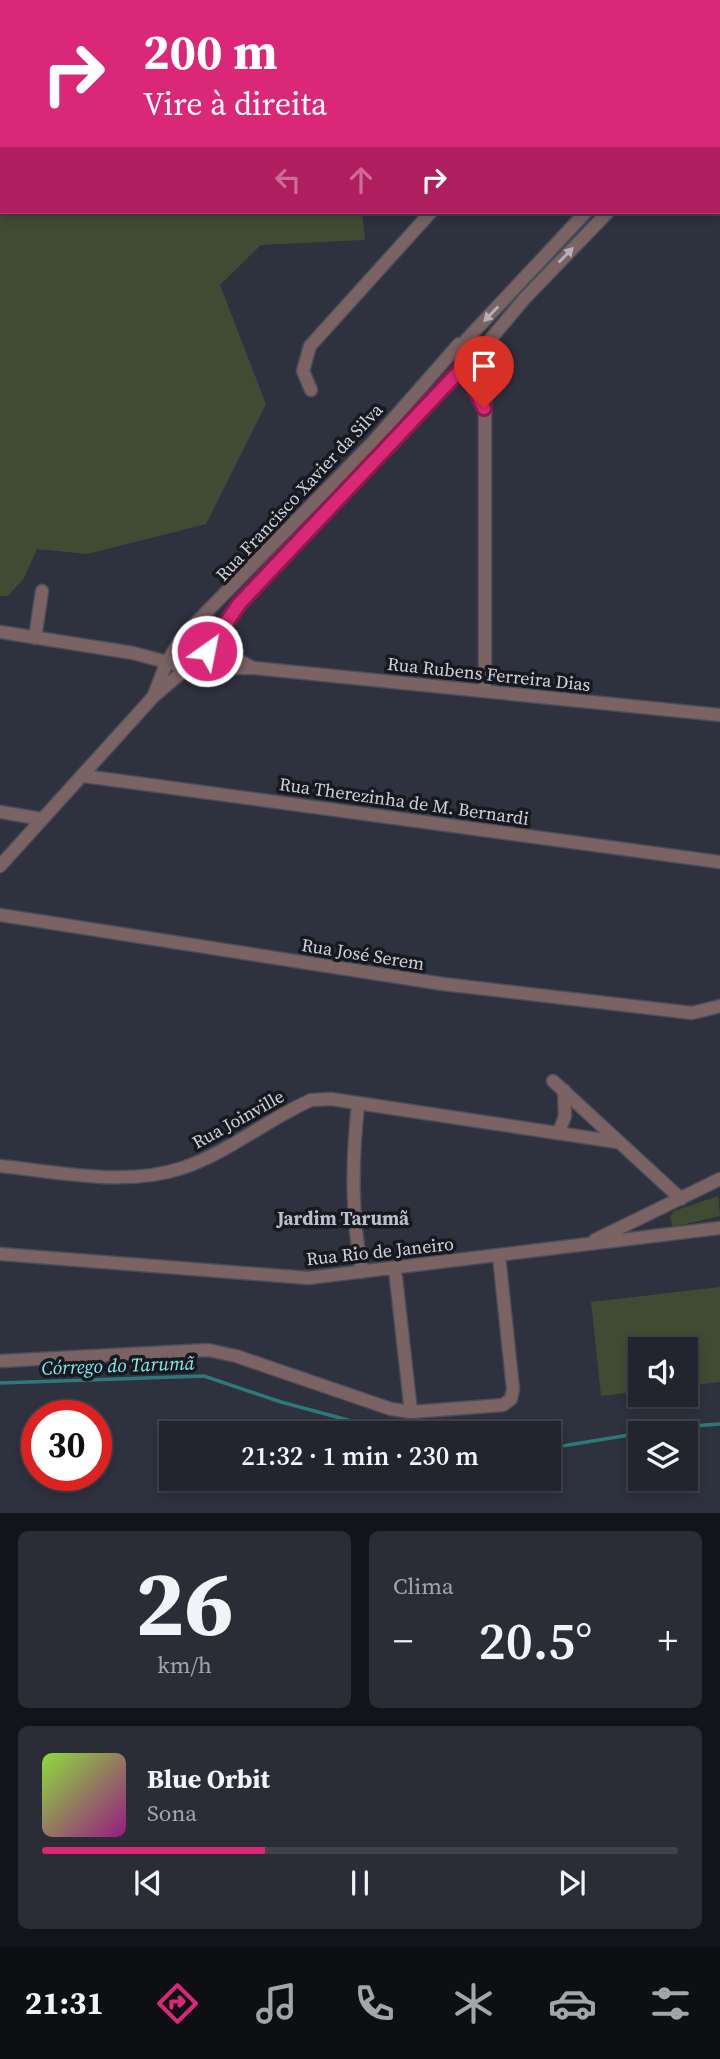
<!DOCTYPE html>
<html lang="pt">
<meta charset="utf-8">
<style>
:root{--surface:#22252e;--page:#2a2d36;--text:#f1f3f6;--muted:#a2a5aa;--line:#3f424a;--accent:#db2777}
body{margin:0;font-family:"Source Serif 4",serif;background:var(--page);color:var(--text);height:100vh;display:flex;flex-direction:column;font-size:26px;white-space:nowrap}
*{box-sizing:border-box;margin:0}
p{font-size:23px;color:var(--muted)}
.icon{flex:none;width:38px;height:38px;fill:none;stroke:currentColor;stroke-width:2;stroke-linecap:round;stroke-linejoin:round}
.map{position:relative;height:1513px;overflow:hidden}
.side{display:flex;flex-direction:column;gap:18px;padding:18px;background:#131419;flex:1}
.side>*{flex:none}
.hud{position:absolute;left:0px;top:0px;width:721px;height:214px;box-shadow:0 4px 10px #0003,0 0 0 2px var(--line);background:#db2777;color:#fff;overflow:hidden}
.tools{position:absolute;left:628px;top:1337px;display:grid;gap:14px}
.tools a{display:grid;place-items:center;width:70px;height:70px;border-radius:0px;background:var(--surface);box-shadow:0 4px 10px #0003,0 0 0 2px var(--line);font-size:35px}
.speed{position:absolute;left:21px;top:1400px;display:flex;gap:14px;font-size:35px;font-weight:700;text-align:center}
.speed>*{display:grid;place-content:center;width:91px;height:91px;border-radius:50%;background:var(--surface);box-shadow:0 4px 10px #0003,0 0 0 2px var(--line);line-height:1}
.speed .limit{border:10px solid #d22;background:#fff;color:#111}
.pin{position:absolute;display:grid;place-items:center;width:60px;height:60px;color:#fff;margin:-72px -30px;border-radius:50% 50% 50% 0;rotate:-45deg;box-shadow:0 0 7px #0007}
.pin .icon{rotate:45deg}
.me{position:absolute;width:77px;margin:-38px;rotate:33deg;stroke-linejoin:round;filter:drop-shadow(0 0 5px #0008)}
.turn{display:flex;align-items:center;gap:24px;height:147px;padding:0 28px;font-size:32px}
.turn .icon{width:91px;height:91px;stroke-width:2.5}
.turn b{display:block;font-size:49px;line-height:60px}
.lanes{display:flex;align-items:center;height:66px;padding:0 28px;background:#0003;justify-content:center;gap:35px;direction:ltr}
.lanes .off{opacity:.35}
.big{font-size:52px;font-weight:600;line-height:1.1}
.side .card{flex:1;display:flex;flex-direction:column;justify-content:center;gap:10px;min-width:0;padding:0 24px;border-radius:10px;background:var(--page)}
.side .dial{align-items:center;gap:0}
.dial b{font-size:91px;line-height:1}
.song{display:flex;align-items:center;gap:21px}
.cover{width:84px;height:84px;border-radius:10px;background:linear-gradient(135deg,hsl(90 70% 55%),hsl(310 70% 35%))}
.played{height:7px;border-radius:4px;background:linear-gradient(90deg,var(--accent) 35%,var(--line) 35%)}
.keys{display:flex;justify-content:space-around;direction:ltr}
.heat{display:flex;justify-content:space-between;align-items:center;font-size:38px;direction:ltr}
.side .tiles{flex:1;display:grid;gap:18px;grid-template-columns:1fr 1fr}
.card:last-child{grid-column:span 2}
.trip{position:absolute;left:159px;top:1421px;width:402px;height:70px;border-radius:0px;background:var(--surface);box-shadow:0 4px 10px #0003,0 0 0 2px var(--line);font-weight:600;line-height:70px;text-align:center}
.tabs{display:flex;height:112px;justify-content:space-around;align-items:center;background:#0e0f12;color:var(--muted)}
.tabs .icon{width:49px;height:49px}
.tabs .active{color:var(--accent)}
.tabs b{font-size:32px;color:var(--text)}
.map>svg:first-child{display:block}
.green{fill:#3f4c33}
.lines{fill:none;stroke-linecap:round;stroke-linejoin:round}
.stream{stroke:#2f7879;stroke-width:3.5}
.street-casing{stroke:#4b4e5a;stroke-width:15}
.street{stroke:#7b6363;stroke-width:12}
.oneway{fill:#b6b1b7}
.route-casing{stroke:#8e194d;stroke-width:18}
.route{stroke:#db2777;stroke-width:12}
.labels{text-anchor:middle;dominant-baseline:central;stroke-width:7;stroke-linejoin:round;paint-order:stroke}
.street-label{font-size:18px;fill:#d0d2db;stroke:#18191f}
.neighbourhood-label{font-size:19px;font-weight:bold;fill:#babdce;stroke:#18191f}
.water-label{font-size:19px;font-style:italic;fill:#7eeced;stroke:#18191f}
</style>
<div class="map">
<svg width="720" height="1513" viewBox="0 0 720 1513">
<rect width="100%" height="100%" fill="#2e313e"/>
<path class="green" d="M0,0L82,2H2V212H362L365,240L261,245L220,285L266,404L206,524L87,554L37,549L24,578L8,596H0Z
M718,1196L720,1216L673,1227L670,1217L674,1211Z
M720,1287V1382L686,1386V1349H640V1391L601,1396L591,1302Z"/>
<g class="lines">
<path class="stream" d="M0,1383L204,1376L281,1402L396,1433
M550,1448L678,1427L720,1424"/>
<g class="street-casing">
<path id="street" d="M255,0L257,2
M409,0L411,2
M719,67L720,66
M719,95L720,94
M467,339L586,212
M484,347L525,298L608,212
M485,352V691
M467,367L481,402
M311,390L303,371L310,346L431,212
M193,627L225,653L253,668
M0,632L133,653L189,668H254L720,715
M35,638L42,591
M154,695L166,664L182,637L373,442L459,344
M84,776L720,862
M0,812L42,819
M0,866L154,696L207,651L239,604L464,366
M0,915L443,984L692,1013L720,1006
M553,1081L681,1199
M358,1104C352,1161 351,1215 362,1272
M559,1132L565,1116L564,1090
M0,1166C58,1172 126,1187 182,1168C226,1154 268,1119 311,1100L331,1099L617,1142
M595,1240L720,1179
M0,1254L308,1278L720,1228
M395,1269L411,1412
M0,1361L208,1350L236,1356L391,1409L411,1412L503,1405L511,1399L513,1389L499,1256"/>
</g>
<use href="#street" class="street"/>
</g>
<defs><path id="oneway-solid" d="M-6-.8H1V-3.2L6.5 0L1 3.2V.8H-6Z" transform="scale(1.75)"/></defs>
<g class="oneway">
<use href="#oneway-solid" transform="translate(566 255) rotate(-46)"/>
<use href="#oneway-solid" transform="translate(491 314) rotate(134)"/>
</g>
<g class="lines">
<g class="route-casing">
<path id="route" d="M207,651L239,604L464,366L484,408"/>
</g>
<use href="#route" class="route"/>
</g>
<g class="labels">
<g class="street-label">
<text transform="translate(299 492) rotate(-47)">Rua Francisco Xavier da Silva</text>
<text transform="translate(489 674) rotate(6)">Rua Rubens Ferreira Dias</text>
<text transform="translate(404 801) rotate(8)">Rua Therezinha de M. Bernardi</text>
<text transform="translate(363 954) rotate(9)">Rua José Serem</text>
<text transform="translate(238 1119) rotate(-29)">Rua Joinville</text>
<text transform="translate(380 1251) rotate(-6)">Rua Rio de Janeiro</text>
</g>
<g class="neighbourhood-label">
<text x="343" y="1218">Jardim Tarumã</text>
</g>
<g class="water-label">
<text transform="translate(118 1365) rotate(-2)">Córrego do Tarumã</text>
</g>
</g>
</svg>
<div class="tools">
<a><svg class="icon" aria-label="sound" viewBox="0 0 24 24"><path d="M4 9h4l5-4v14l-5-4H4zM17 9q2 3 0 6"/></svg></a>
<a><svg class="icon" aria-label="layers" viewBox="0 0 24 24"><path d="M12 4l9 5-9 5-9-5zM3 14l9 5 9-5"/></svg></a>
</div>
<div class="speed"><div class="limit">30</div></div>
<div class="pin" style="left:484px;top:408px;background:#d93025"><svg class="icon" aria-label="arrive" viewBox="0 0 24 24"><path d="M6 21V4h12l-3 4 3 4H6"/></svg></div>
<svg class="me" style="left:207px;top:651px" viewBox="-20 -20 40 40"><circle r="17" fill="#db2777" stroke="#fff" stroke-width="3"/><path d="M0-11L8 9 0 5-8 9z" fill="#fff"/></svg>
<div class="trip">21:32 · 1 min · 230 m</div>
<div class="hud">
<div class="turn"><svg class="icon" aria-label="right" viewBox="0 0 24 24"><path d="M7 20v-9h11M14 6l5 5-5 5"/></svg><div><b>200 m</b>Vire à direita</div></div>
<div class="lanes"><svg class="icon off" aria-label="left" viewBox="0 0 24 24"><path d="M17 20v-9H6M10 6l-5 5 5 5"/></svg><svg class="icon off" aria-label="ahead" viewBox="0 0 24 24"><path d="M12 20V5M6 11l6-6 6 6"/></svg><svg class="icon" aria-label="right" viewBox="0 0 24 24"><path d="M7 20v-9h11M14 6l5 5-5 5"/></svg></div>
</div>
</div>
<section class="side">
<div class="tiles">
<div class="card dial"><b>26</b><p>km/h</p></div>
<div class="card"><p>Clima</p>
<div class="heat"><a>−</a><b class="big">20.5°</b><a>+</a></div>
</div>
<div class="card">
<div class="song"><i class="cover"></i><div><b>Blue Orbit</b><p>Sona</p></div></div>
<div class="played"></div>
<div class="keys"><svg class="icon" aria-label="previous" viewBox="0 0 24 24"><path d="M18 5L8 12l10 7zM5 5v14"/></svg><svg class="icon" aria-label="pause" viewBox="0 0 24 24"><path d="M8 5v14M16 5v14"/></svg><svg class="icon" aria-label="next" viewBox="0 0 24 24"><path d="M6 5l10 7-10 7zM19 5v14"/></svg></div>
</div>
</div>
</section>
<nav class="tabs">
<b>21:31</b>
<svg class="icon active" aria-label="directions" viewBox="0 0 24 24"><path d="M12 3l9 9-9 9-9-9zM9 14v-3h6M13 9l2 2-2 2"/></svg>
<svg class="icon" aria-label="music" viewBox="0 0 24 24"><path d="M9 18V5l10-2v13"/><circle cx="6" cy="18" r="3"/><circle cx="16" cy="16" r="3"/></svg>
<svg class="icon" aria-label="phone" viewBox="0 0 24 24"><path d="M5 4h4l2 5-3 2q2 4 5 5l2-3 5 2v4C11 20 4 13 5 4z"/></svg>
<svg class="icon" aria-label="climate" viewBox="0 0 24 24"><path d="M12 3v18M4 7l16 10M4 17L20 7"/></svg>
<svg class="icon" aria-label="car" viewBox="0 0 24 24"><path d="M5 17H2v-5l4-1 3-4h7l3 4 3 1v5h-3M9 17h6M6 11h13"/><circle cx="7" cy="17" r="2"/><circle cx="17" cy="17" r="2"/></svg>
<svg class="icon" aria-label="filters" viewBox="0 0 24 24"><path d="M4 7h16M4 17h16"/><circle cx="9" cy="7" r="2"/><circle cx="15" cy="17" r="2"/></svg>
</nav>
